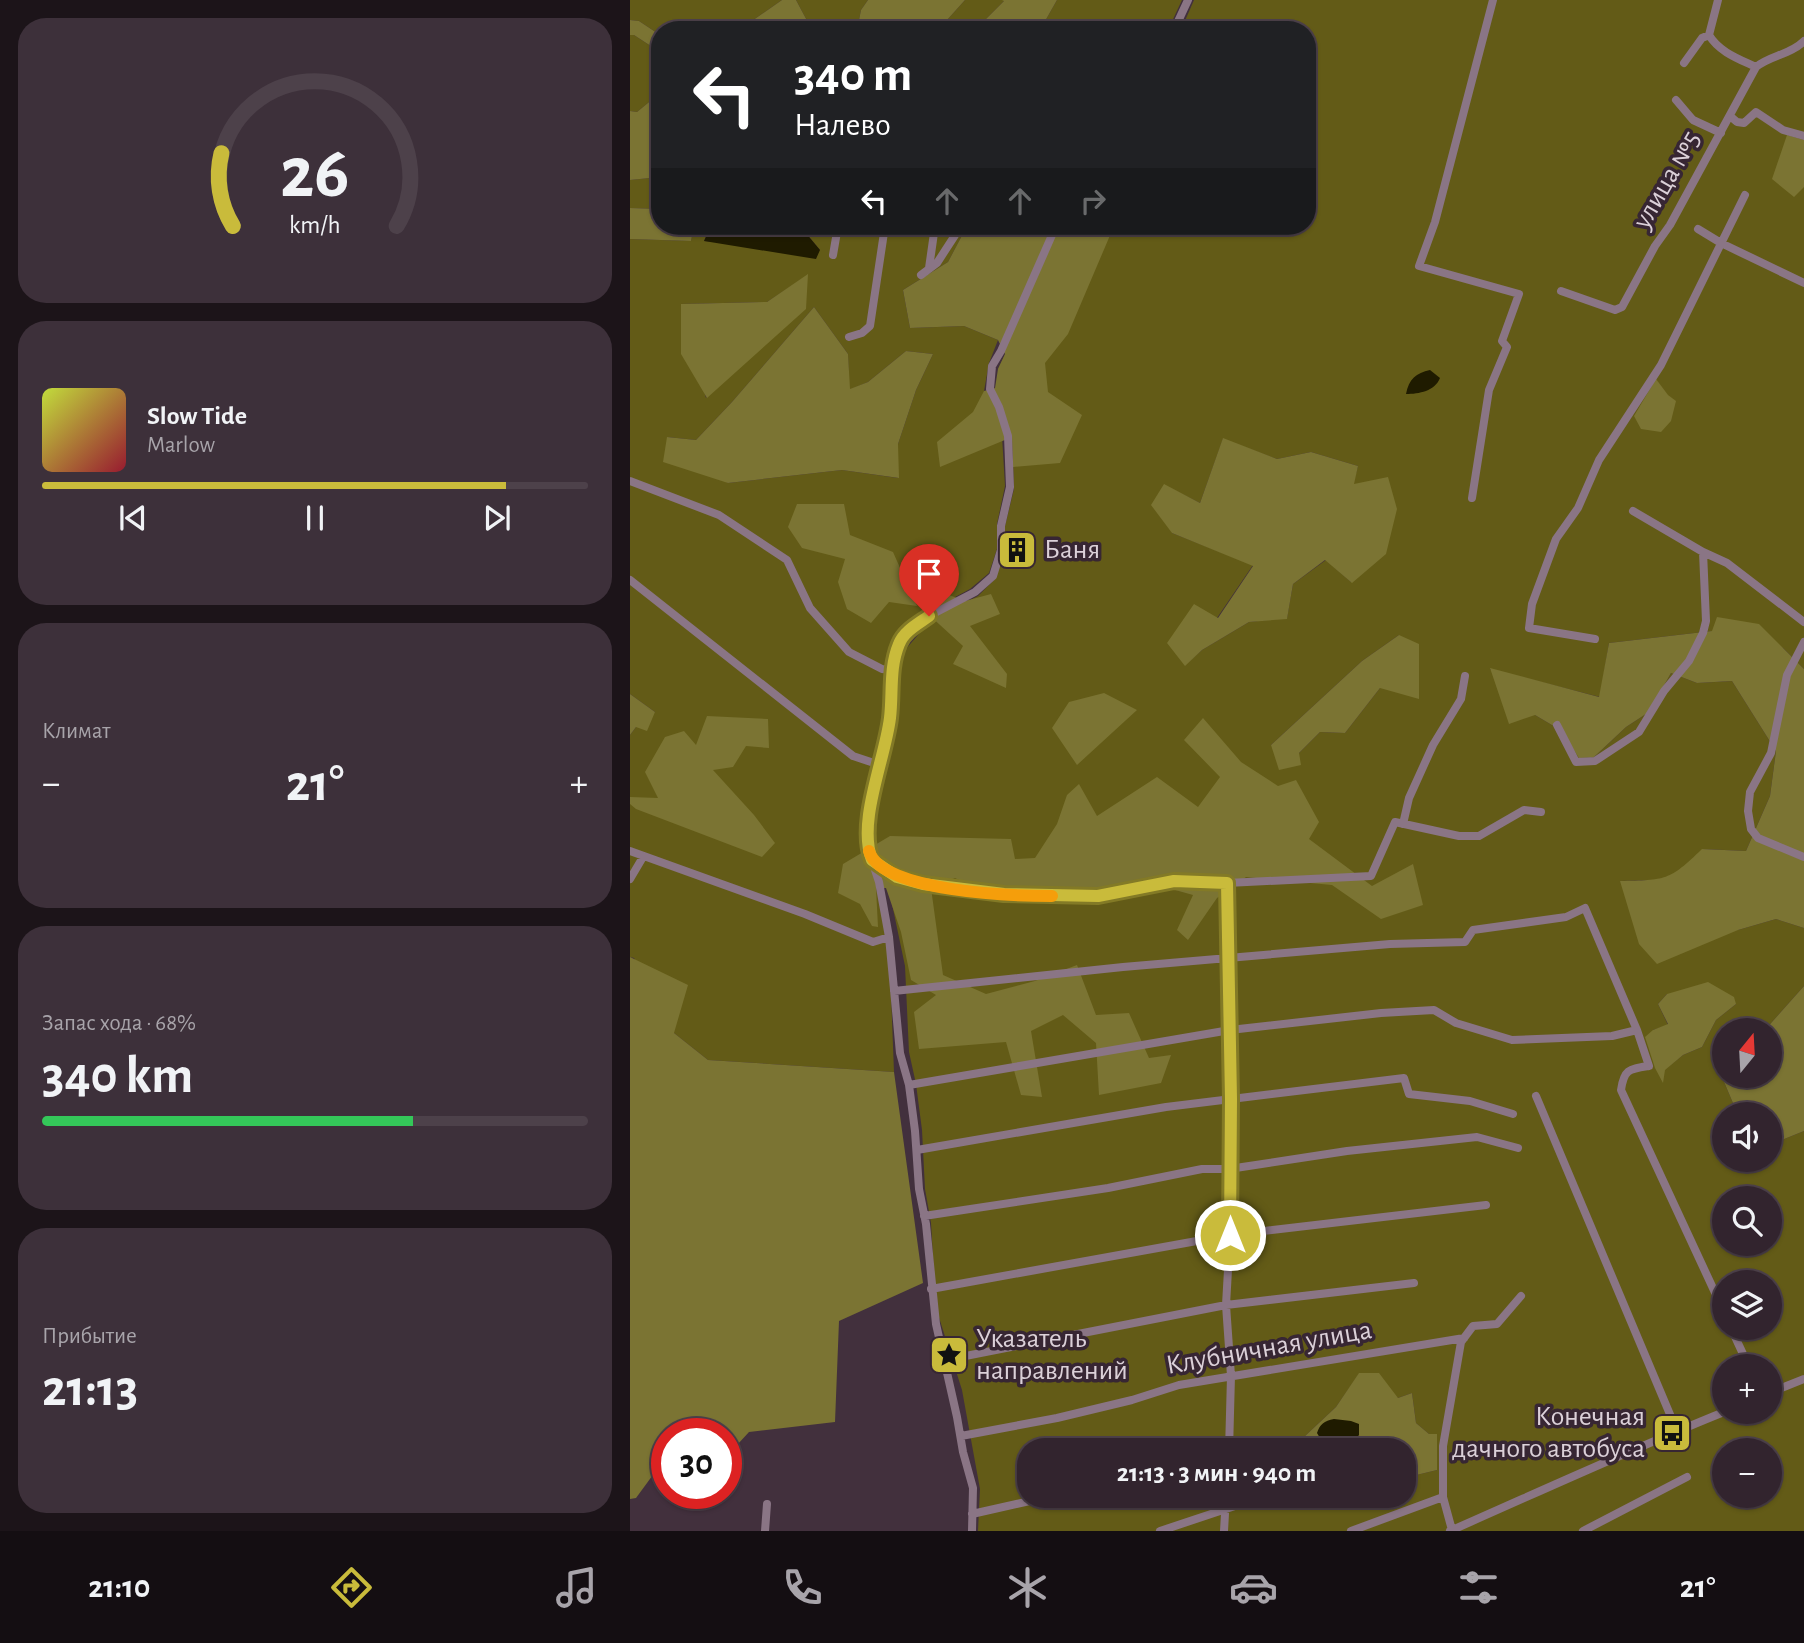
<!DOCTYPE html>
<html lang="ru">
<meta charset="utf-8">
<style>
:root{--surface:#32242e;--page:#3d303a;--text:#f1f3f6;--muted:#a8a4aa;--line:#4d414a;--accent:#c9bb3b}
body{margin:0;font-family:"Alegreya Sans",sans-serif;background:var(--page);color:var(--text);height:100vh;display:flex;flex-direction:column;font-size:26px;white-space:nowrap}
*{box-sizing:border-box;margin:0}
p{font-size:23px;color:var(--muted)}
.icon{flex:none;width:38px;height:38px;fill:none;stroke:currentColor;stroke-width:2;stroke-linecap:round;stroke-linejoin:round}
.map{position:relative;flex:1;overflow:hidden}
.side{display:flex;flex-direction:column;gap:18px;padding:18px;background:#1c1419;width:630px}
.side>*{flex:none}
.banner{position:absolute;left:21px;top:21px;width:665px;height:214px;border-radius:28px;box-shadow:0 2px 5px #0004,0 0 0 2px var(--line);background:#202124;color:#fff;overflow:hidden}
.needle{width:46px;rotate:18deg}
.buttons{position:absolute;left:1082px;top:1018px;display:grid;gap:14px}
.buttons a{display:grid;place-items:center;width:70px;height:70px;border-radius:50%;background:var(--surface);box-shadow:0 2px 5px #0004,0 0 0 2px var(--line);font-size:35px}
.speed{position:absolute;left:21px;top:1418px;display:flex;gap:14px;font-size:35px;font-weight:700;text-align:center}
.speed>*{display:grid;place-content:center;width:91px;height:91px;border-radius:50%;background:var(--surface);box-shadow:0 2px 5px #0004,0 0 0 2px var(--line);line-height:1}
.speed .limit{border:10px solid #d22;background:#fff;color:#111}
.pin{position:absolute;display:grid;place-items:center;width:60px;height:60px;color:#fff;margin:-72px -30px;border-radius:50% 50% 50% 0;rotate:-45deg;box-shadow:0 0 7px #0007}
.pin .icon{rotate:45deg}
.me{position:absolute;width:77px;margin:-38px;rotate:0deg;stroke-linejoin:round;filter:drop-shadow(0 0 5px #0008)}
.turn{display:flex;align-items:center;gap:24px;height:147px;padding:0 28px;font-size:32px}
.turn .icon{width:91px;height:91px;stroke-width:2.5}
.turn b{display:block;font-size:49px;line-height:60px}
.lanes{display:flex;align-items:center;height:66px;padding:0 28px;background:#0003;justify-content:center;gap:35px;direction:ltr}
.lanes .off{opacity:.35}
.big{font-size:52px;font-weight:700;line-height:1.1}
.side .card{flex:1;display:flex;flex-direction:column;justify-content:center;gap:10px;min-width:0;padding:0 24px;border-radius:28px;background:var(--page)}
.side .dial{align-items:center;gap:0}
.dial svg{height:182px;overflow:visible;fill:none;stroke:var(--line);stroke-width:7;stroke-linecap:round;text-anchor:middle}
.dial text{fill:var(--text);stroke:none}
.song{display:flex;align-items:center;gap:21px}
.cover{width:84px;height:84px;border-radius:10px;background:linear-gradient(135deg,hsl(70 70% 55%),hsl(350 70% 35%))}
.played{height:7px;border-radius:4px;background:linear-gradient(90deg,var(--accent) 85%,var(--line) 85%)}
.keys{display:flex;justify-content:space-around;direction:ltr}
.heat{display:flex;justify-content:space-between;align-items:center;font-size:38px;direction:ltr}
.charge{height:10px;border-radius:5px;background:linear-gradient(90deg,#34c759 68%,var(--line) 0)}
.trip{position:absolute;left:387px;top:1438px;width:399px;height:70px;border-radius:28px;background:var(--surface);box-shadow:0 2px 5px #0004,0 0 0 2px var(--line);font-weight:700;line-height:70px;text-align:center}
.tabs{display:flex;height:112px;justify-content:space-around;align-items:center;background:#140e12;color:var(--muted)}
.tabs .icon{width:49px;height:49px}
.tabs .current{color:var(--accent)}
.tabs b{font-size:32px;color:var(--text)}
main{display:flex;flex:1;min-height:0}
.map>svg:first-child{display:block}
.green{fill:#635b17;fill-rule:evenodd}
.forest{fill:#7b7433}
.water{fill:#1f1b00}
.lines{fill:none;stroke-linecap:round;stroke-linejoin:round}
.street{stroke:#8a7585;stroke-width:8}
.route-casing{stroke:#837a26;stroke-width:18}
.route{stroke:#c9bb3b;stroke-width:12}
.slow{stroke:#f59e0b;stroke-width:12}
.labels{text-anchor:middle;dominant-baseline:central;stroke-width:7;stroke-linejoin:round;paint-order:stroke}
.street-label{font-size:28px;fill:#dbd0d8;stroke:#372633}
.poi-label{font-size:28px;fill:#dbd0d8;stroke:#372633;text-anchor:start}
</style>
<main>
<section class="side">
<div class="card dial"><svg viewBox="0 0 100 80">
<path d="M14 69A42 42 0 1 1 86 69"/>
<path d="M14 69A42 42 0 0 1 9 37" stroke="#c9bb3b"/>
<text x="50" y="56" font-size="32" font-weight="700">26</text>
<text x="50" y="72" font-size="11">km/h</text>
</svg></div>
<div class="card">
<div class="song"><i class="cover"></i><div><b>Slow Tide</b><p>Marlow</p></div></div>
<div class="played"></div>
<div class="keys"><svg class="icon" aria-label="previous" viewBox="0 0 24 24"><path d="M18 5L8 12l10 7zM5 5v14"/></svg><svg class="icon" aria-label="pause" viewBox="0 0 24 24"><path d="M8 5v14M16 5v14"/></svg><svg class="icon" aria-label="next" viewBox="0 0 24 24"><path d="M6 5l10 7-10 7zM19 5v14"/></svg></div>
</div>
<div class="card"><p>Климат</p>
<div class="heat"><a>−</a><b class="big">21°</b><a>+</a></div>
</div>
<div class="card"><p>Запас хода · 68%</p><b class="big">340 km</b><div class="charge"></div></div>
<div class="card"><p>Прибытие</p><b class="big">21:13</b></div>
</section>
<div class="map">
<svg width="1174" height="1531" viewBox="0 0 1174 1531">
<rect width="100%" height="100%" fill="#42303d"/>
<path class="green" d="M0,0H152L109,30H30V35L9,21L0,20Z
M166,0H238L231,10L227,30H182Z
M335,0H375L345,30H315L317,20Z
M427,0H552L538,30H410Z
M564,0H1174V669L1153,648L1082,631L979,643L970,697L860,669L905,715L932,731L964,757L996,727L1019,712L1041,673L1067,683L1102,681L1146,751L1140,796L1116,851L1073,849L1048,873L1028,880L990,881L1108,930L1146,919L1174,928V986L1134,1031H1094L1092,1077L1108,1115H1094V1160H1139V1145L1174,1131V1531H348L350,1489L332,1390L306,1308L301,1223L295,1189L292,1130L286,1084L279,1052L275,966L257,880L245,843L248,799L262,742L268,692L269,657L300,621L348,596L364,580L374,552L375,526L384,489L382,436L368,369L438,226H677V30H551ZM593,439L647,459L681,452L728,466L723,484L721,582L696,560L663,584L657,618L619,622L572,650L555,665L623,565L542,533L534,485L570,503ZM769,635L750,688L715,733L690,732L669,753L641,745L732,661ZM1037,994L1106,1004L1086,1020L1072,1047L1053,1055L1034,1070L1023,1030L1038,1025L1028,1004ZM1094,1199H1139V1244H1094ZM1094,1283H1139V1328H1094ZM1094,1367H1139V1412H1094ZM729,1374L768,1398L782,1393L786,1423L799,1434H807V1470L774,1478V1496H399V1451H706L687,1447L674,1437L706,1407ZM1094,1451H1139V1496H1094Z
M0,35H4L30,52V72L25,71L24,98L7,112L0,111Z
M30,177V209L0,208V180Z
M64,226H81L74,241L190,250L170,226H337L318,262L273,290L280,328L334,326L368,340L359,363L354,391L364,409L372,436L375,486L367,524V549L359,573L340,589L297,612L270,631L259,660L260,700L240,795L234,843L247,881L260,967L264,1072L78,1060L44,1033L4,958L0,957V735L6,727L25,712L0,694V239L61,241ZM178,275L76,398L51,304L137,302ZM184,307L218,354L219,390L238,382L276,351L303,354L286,390L268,444V478L212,470L98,483L37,437L66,440L102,402Z"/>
<path class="forest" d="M152,0H166L182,30H109Z
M238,0H335L317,20L315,30H227L231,10Z
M372,0H427L410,30H345L374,1Z
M0,20L9,21L30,35V52L4,35H0Z
M25,71L30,72V177L0,180V111L7,112L24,98Z
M1157,135L1174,140V187L1164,197L1142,179Z
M0,208L30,209V226H64L61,241L0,239Z
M337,226H484L438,334L415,363L418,392L452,415L430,463L383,467L382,437L310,467L307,442L343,412L354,391L365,388L368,369L375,354L368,340L334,326L280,328L273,290L318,262Z
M178,274L176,309L77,398L51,354V304L137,302Z
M184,307L218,354L220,389L238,382L276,351L303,354L286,390L268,444L269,478L212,470L98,483L33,462L37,437L66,440L102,402Z
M1026,379L1038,395L1046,401L1041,421L1031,432L1011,429L1004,416Z
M593,438L647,459L681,452L728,466L724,484L758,477L767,509L756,554L722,583L695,560L663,584L657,619L619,622L572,650L555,666L537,643L564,604L588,618L623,566L542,533L521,505L534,484L570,503Z
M167,504H214L220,535L263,552L287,606L259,602L241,623L217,609L208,582L215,559L172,548L158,527Z
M361,594L370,614L340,626L377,674L376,688L323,664L333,646L298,614L319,595L335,601Z
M1087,617L1129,624L1174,669V928L1146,919L1108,930L1027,964L1009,944L990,881C1036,880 1039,881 1072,849L1116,851L1140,796L1146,751L1102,681L1067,683L1041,673L1019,712L996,727L964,757L949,758L932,731L905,715L879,724L860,668L969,697L979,643L1082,631Z
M769,635L789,644V699L750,688L715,733L690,732L669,753L671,765L649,770L641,745L732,661Z
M474,693L507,710L447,765L422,728L439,702Z
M0,694L25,712L17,731L6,727L0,735Z
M77,716L138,719L139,748L116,746L103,767L83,770L124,815L145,843L132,857L6,809L0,804V797L28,798L15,772L35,737L54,731L66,745Z
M573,718L611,762L648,786L666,780L689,822L679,839L742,886L783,864L793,905L751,919L702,885L616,877L587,898L558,940L547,930L563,895L531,886L475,899L374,903L325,878L301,888L313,975L356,994L405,981L447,965L466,1015L499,1013L519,1058L541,1055L531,1083L469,1095L466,1043L433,1015L401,1031L412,1097L391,1095L376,1042L289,1049L284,1012L306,995L281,980L271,932L256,888H246L248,927L242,926L230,904L208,893L213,864L260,836L381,839L385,859L405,858L427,824L437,795L449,784L467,816L527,777L568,807L590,777L554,740Z
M0,957L58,985L44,1033L78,1060L264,1072L293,1283L209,1321L205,1422L119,1432L96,1457V1433H37V1467L28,1468L6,1498L0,1499Z
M1078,982L1104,997L1106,1004L1086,1020L1072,1047L1053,1055L1035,1070L1033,1083L1025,1068L1015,1037L1023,1030L1038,1024L1028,1004L1037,994Z
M1174,986V1131L1139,1145V1115H1108L1092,1077L1094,1075L1139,1076V1031H1134Z
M729,1373H749L768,1398L782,1393L786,1423L799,1434H807V1470L774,1478V1451H706L687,1447L674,1437L706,1407Z"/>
<path class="water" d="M81,226H170L190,250L186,259L74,241Z
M800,370L810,378C805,391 789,394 776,394C779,379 786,373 800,370Z
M704,1419L721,1421L729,1424V1435L724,1441L713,1442L690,1438L687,1433C690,1424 694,1421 704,1419Z"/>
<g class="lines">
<path class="street" d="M1088,0L1079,35C1089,52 1109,59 1126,67
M544,30L558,0
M1054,63L1072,38L1079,35
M1046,100L1063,120L1091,133
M1100,116L1107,122L1114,123L1126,112L1153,130L1174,136
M1068,229L1091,243L1174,283
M203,255L208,226
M299,268L305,226
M291,275L307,263L331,226
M931,291L985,310L992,307L1025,246L1040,225L1126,67C1141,55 1160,55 1174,41
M219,337L232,333L240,326L255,226
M0,481L89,515L157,560L180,608L219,652L252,669L262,670
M842,498L859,390L877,347L872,341L889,294L789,266L805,222L863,0
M1003,511L1073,552L1097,563L1174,622
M0,580L223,756L250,765
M965,639L899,628L902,604L926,539L948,508L969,460L1031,365L1115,195
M1174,642L1157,675L1141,753L1120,792L1118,811L1121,829L1128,838L1174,857
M927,725L946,762L965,761L1009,732L1034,691L1059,661L1073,633L1076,621L1073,552
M773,824L779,798L803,745L831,699L835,676
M0,851L175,914L243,942L259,937
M242,860L267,877L293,884L402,896H468L544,881L597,883L741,876L765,822L829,836H849L894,810L911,812
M0,879L13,857
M597,883L601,1099L600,1235L596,1305L601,1376L599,1451
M264,991L493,967L760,944L835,942L843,930L936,917L955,908L1007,1030L1019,1066C999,1069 994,1069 991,1090L1094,1312
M279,1085L600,1030L751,1013L804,1010L826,1023L882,1040L982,1036L1007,1030
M906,1096L1047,1431
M287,1150L536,1107L774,1078L779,1094L840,1101L883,1114
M294,1216L478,1188L572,1169H599L717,1151L847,1137L888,1148
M301,1289L600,1235L856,1205
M1101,1328L1119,1367
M315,1360L596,1305L784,1283
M1139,1393L1174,1379
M331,1436L427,1418L502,1400L549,1385L834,1338
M570,1451L600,1443
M342,1514L422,1496
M822,1530L813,1497V1446L831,1342L843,1326L867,1324L891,1296
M135,1531L137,1504
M342,1531L343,1488L333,1452L327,1417L306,1324L296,1224L289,1189L285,1131L279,1085L270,1053L259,937L249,882L239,852L238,833L243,797L260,719L263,661L273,635L299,616L345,592L363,576L371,550V526L380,487L378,436L369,407L360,389L362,366L371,351L426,226
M530,1531L635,1496
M594,1531L596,1496
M721,1531L813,1497
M820,1531C911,1491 1002,1449 1094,1412
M953,1531L1057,1477"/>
</g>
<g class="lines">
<g class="route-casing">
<path id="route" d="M299,616C288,624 274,631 269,644C259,668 263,693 260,718C255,759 227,822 242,860L267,877L293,884L374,894L468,896L544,881L597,883L601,1099L600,1235"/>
</g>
<use href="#route" class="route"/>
<path class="slow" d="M239,851C251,892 384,896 422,896"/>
</g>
<defs>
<g id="building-square" transform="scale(2.0125)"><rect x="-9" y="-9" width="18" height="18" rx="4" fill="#c9bb3b" stroke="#372633"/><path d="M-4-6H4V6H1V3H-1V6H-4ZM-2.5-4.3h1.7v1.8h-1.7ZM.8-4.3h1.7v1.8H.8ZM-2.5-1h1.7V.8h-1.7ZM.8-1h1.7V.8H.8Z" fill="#111"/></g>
<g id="sight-square" transform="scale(2.0125)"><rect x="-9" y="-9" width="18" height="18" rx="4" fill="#c9bb3b" stroke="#372633"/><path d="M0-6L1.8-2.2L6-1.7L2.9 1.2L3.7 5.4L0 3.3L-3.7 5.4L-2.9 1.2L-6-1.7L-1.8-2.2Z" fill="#111"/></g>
<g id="bus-square" transform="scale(2.0125)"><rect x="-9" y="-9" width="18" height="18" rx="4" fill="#c9bb3b" stroke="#372633"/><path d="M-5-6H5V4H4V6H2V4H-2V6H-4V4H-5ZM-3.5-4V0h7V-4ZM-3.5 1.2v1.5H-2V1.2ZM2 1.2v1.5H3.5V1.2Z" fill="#111"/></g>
</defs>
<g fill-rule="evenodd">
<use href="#building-square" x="387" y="550"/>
<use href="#sight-square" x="319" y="1355"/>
<use href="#bus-square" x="1042" y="1433"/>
</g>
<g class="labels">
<g class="street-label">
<text transform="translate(1037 180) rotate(-60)">улица №5</text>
<text transform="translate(639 1348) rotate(-10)">Клубничная улица</text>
</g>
<g class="poi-label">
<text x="414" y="550">Баня</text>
<text x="346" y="1339">Указатель<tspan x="346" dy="32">направлений</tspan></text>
<text x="1015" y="1417" text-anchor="end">Конечная<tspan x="1015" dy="32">дачного автобуса</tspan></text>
</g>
</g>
</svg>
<div class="buttons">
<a><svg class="needle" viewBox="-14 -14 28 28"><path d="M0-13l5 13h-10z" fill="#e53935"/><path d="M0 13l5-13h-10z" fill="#a8a4aa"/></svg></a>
<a><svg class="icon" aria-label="sound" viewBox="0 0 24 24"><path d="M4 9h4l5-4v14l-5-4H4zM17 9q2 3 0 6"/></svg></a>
<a><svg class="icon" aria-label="search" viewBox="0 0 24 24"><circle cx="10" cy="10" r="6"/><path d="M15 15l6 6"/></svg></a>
<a><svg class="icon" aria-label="layers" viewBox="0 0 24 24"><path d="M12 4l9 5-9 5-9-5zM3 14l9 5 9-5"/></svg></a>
<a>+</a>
<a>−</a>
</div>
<div class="speed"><div class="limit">30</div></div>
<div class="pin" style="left:299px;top:616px;background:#d93025"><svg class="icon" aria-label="arrive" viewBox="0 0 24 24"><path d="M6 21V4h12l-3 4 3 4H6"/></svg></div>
<svg class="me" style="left:600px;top:1235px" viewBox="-20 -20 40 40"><circle r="17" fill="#c9bb3b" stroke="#fff" stroke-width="3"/><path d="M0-11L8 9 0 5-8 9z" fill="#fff"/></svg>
<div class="trip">21:13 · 3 мин · 940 m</div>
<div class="banner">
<div class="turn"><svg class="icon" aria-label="left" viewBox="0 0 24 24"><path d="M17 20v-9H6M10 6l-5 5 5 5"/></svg><div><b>340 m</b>Налево</div></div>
<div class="lanes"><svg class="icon" aria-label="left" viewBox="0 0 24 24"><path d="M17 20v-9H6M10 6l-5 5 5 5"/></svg><svg class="icon off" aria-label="ahead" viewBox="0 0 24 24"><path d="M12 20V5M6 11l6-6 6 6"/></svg><svg class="icon off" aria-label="ahead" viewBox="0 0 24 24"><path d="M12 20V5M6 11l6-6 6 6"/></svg><svg class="icon off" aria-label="right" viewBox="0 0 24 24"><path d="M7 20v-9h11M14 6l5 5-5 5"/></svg></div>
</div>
</div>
</main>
<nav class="tabs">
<b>21:10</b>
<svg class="icon current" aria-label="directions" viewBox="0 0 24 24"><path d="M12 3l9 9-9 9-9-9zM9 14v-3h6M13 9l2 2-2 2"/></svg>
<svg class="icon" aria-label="music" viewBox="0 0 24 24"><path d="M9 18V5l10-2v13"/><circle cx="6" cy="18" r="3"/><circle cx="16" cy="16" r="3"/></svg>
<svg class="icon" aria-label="phone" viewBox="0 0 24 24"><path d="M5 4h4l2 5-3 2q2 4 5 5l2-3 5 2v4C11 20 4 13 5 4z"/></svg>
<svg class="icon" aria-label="climate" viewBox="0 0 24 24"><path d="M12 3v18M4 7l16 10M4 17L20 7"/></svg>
<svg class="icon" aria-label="car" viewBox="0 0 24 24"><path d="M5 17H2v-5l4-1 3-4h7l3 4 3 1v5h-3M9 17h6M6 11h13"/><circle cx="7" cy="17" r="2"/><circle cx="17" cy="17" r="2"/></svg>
<svg class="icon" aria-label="filters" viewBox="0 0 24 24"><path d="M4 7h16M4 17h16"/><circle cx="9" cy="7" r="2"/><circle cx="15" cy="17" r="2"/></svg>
<b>21°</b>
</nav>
